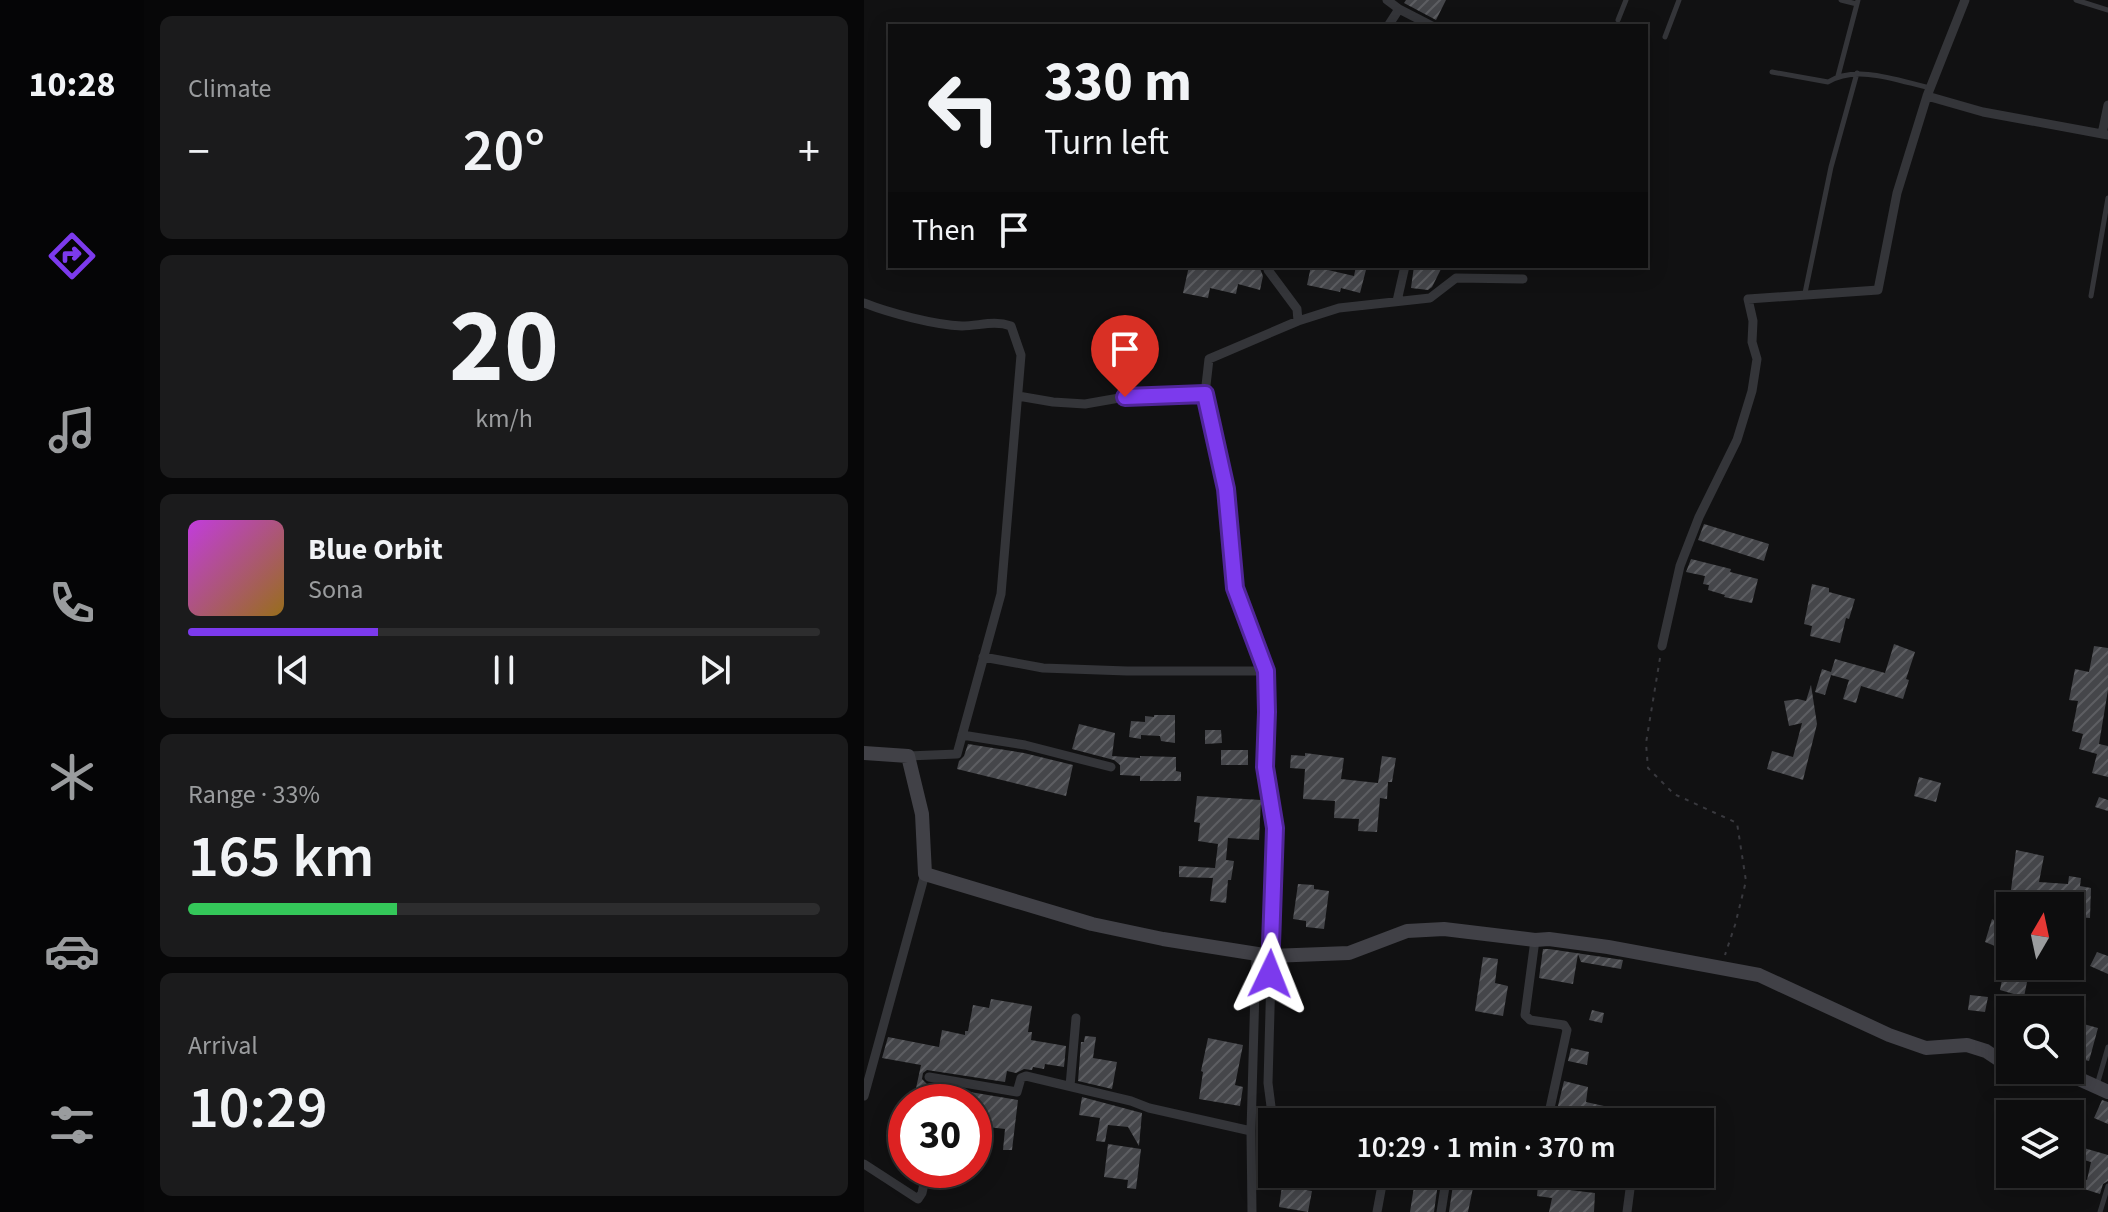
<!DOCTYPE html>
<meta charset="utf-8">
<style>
:root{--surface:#0d0d0e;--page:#1b1b1c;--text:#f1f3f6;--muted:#9a9c9e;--line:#2d2d2e;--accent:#7c3aed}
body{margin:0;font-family:"Source Sans 3",sans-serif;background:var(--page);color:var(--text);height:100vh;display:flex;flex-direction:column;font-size:30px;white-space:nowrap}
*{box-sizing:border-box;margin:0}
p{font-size:26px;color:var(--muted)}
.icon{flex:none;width:44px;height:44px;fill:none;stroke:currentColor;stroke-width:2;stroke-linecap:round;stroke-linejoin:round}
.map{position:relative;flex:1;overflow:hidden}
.drawer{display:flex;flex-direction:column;gap:16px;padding:16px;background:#070708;width:720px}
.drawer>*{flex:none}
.hud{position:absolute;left:24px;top:24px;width:760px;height:244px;border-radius:0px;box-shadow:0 4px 20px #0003,0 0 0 2px var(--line);background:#0d0d0e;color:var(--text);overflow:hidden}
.needle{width:52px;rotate:9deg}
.controls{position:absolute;left:1132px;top:892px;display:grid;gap:16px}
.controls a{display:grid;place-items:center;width:88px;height:88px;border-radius:0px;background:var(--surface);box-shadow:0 4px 20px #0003,0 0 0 2px var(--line);font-size:40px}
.speed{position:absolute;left:24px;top:1084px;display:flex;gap:16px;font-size:40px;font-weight:700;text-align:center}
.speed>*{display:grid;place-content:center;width:104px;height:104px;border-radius:50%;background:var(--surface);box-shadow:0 4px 20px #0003,0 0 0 2px var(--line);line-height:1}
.speed .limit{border:12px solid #d22;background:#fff;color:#111}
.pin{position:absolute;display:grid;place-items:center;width:68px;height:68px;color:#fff;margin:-82px -34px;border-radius:50% 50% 50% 0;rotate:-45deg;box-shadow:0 0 8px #0007}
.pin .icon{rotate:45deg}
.me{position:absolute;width:88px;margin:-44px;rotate:2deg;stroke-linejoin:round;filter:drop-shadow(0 0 6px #0008)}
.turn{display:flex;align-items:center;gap:28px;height:168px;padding:0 24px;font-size:36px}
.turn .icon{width:104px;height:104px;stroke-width:2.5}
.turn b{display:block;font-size:56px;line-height:68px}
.then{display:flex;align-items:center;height:76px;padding:0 24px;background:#0003;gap:16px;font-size:30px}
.big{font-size:60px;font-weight:600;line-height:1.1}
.drawer .card{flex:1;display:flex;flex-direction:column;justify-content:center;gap:12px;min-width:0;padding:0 28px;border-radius:12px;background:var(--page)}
.drawer .dial{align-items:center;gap:0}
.dial b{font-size:104px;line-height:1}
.song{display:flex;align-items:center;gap:24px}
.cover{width:96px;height:96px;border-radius:12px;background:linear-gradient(135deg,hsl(290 70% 55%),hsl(40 70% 35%))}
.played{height:8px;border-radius:4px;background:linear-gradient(90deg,var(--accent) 30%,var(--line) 30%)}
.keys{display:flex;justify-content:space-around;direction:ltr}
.heat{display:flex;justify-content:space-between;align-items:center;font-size:44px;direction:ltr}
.charge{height:12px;border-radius:6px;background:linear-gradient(90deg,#34c759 33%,var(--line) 0)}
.trip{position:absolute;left:394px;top:1108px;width:456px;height:80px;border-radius:0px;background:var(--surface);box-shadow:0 4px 20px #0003,0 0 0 2px var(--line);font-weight:600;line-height:80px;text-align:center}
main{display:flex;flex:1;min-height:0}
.menu{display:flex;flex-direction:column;width:144px;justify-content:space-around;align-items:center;background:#050506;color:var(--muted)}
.menu .icon{width:56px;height:56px}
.menu .selected{color:var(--accent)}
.menu b{font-size:36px;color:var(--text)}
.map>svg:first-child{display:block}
.building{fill:url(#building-hatch)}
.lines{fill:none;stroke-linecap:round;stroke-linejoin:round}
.path{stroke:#39393e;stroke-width:2;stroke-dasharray:4 6;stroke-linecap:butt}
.lane{stroke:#343539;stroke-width:5}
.street{stroke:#343539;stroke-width:9}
.secondary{stroke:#414147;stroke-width:14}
.route-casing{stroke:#51269a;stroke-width:20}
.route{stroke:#7c3aed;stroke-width:14}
</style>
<main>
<nav class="menu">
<b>10:28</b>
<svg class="icon selected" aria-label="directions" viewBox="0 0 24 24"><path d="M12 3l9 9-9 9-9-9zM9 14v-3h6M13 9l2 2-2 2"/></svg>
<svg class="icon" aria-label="music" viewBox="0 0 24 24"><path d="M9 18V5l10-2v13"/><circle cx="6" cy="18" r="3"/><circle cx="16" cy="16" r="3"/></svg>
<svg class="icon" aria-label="phone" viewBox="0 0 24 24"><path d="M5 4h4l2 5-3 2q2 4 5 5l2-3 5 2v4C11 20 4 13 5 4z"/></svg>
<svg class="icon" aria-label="climate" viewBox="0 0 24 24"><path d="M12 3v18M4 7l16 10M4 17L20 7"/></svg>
<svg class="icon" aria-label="car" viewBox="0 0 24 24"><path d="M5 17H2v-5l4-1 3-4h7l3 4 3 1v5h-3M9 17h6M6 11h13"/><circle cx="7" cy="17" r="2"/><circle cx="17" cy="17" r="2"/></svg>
<svg class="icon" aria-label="filters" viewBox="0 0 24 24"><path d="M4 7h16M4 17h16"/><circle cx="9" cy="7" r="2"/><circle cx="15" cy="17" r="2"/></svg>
</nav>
<section class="drawer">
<div class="card"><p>Climate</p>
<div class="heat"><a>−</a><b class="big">20°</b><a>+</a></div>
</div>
<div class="card dial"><b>20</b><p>km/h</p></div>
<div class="card">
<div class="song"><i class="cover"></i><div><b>Blue Orbit</b><p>Sona</p></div></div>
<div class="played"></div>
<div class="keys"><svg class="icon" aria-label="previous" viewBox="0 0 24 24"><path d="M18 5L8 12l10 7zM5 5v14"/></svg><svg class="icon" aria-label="pause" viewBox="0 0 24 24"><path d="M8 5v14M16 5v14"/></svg><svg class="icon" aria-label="next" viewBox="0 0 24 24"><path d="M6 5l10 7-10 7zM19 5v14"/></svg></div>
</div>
<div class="card"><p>Range · 33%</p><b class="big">165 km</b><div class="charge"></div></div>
<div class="card"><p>Arrival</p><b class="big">10:29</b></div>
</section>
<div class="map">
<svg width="1244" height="1212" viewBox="0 0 1244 1212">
<defs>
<pattern id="building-hatch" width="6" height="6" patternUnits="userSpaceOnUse" patternTransform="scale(2)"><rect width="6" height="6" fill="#45464a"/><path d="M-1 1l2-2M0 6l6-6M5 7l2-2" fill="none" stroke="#5d5e62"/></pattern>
</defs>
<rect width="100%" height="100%" fill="#111112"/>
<path class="building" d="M542,0H582L572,20L540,3Z
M325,266H395L399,276L396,290L374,284L372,294L346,288L344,298L319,293Z
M447,266L490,276L492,266H503L496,293L477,288L476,292L443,285Z
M550,266L577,269L568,287L564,290L547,288Z
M840,524L905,544L900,561L834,540Z
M827,559L867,569L866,572L894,579L888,603L860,597L861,595L844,590L845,585L839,584L841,576L822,572Z
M948,584L965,588V592L991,599L985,619L982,618L976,643L946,636L948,626L940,624Z
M1030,644L1051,652L1042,679L1045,680L1039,699L997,686L992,703L979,699L985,680L967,675L961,695L951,692L958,669L967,672L971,659L1021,673Z
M1230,646L1244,648V690L1235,744L1244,746V777L1228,773L1233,754L1215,749L1219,734L1208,731L1214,701L1205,700L1211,669L1225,672Z
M947,685L953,724L939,780L903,769L908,751L929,757L938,723L925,726L920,701L934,699L942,701Z
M290,715H311V743L297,741L296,736L277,735V739L265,737L267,721L281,722V716L290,717Z
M215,724L251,733L248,756L276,758V756L312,757V771L317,772V781H276V776L256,775V765L250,760L208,749Z
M341,730H357L358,743L341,744Z
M104,744L160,753L209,765L202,796L93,769L95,761L100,756Z
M357,750H384V765H357Z
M441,753L480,758L477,779L514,783L518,756L532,758L528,782H524L523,799L516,798L513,832L494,831L495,819L470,818L471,801L439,799L441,769L426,768L427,755L441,756Z
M1055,777L1077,783L1072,802L1050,796Z
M333,796L397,800L395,840L364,838L362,860L370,861L367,880H364L362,903L346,901L349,878L315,877V866L351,868L354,844L334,841L336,823L330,822Z
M1235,797L1244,800V811L1231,807Z
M1152,850L1180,856L1175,882L1204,884L1205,876L1217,878L1216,886L1227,888L1226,918L1213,917L1214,906H1145Z
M434,884L450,885V889L465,891L460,929L442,927V921L429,919Z
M1133,909L1142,912L1131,946L1121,942L1128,919L1130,920Z
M679,949H685L759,960L757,969L717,962L714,954L709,984L675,978Z
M1233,952L1244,956V974L1226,966Z
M619,957L634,959L631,983L644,986L639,1016L611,1011Z
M1139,975L1163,982L1160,997L1136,990Z
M1106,995L1124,997L1121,1012L1104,1010Z
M127,999L168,1006L164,1032H168L167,1040L202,1046L200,1067L181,1064L180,1069L169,1067L168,1070L160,1069L152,1073L143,1071L141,1082L63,1070L59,1073L58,1079L63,1084L73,1086L71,1102H49L57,1065L18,1058L24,1037L75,1047L78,1030L101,1035V1031H104L109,1005L125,1008Z
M728,1010L740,1013L738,1023L725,1020Z
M1216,1023L1234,1028L1225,1061L1208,1057Z
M221,1036L232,1037L229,1058L253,1062L248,1089L214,1081L217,1042H220Z
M344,1038L379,1045L371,1085L379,1087L376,1106L335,1099L339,1072L337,1071Z
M707,1048L725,1052L723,1065L704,1061Z
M700,1081L724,1087L722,1102L740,1106L738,1119L722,1116L721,1119L692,1114Z
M88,1089L154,1100L148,1150H139L141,1129L115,1126L117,1113L110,1112V1102L86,1101Z
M218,1097L278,1113L275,1146L264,1127L244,1125L241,1142L232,1141L236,1118L215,1115Z
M1238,1100L1244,1102V1124L1230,1118Z
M244,1144L277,1149L272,1189L263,1188L264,1180L240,1177Z
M1206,1144L1244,1155V1181L1239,1184L1236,1194L1217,1188L1220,1179L1223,1180L1227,1162L1206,1156Z
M552,1174L575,1176L570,1212H546Z
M693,1174H708L705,1190L731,1193L730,1212H685L688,1198L673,1196L674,1185L691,1188Z
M590,1178L610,1183L604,1212H585Z
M418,1186L448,1191L444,1212L415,1207Z"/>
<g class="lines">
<path class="path" d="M796,658L782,743L784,768L810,794L873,823L882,881L871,925L861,955"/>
<path class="lane" d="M977,0L993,4
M1212,0L1244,10
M754,20L762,0
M801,37L815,0
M908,72L964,82C993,64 1035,81 1066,88
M974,76L994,0
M941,293L967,167L993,73
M1227,296L1244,198
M1233,1085L1244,1047
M1236,1212L1244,1186"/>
<path class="street" d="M523,0L535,9L524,26
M535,9L568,26
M1063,96L1119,112L1244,135
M1238,134L1244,105
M405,266L404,270L433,309L434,321
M533,301L541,266
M0,303C25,313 71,325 98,326C115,326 130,320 147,326L157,355L137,594L93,754L44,756
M154,396L189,402L221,404L261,397L341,394
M798,646L816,566L835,517L873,440L888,391L893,359L888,342L889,321L884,299L1014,290L1033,193L1063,96L1101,0
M119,657L179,668L263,671H402
M98,735L161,745L247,767
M671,940L661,1015L666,1020L700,1025L703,1030L683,1122
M65,1077L153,1092L157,1078L162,1076L267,1101L285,1108L387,1131
M206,1086L212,1018
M0,1096L61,874
M78,1102L82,1081
M409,1122L404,1083L411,828L401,767L403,712L402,671L371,588L362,489L341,394L345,359L434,321L475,308L566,298L592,278L659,279
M0,1164L54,1199L58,1193L63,1170
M605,1174L618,1177
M388,1212L387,1131L392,954
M513,1212L520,1174
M577,1212L583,1174
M763,1212L768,1174"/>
<path class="secondary" d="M0,753L44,756L58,814L61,874L228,924L299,939L406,956L485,953L543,931L580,929L671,940L685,939L744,947L895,975L1025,1035L1062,1048L1103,1045L1122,1051L1146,1067
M1154,1070L1170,1075L1202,1073L1244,1092"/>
</g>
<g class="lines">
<g class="route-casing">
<path id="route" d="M261,397L341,394L362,489L371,588L402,671L403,712L401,767L411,828L406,974"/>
</g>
<use href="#route" class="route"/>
</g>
</svg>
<div class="controls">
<a><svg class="needle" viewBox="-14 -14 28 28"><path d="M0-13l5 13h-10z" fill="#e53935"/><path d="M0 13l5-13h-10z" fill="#9a9c9e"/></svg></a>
<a><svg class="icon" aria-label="search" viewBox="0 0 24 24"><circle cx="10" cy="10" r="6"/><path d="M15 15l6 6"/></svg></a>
<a><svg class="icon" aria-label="layers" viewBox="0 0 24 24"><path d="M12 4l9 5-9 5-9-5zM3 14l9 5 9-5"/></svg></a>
</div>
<div class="speed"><div class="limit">30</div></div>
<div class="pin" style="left:261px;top:397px;background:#d93025"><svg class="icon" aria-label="arrive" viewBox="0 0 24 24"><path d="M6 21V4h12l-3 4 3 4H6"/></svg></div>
<svg class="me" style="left:406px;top:974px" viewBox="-20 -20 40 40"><path d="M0-17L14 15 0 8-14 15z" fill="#7c3aed" stroke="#fff" stroke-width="4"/></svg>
<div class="trip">10:29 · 1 min · 370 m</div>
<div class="hud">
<div class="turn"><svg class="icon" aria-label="left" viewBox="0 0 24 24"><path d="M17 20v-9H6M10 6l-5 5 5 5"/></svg><div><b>330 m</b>Turn left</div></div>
<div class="then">Then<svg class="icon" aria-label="arrive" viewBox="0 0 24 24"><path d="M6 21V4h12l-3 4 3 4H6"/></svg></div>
</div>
</div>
</main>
